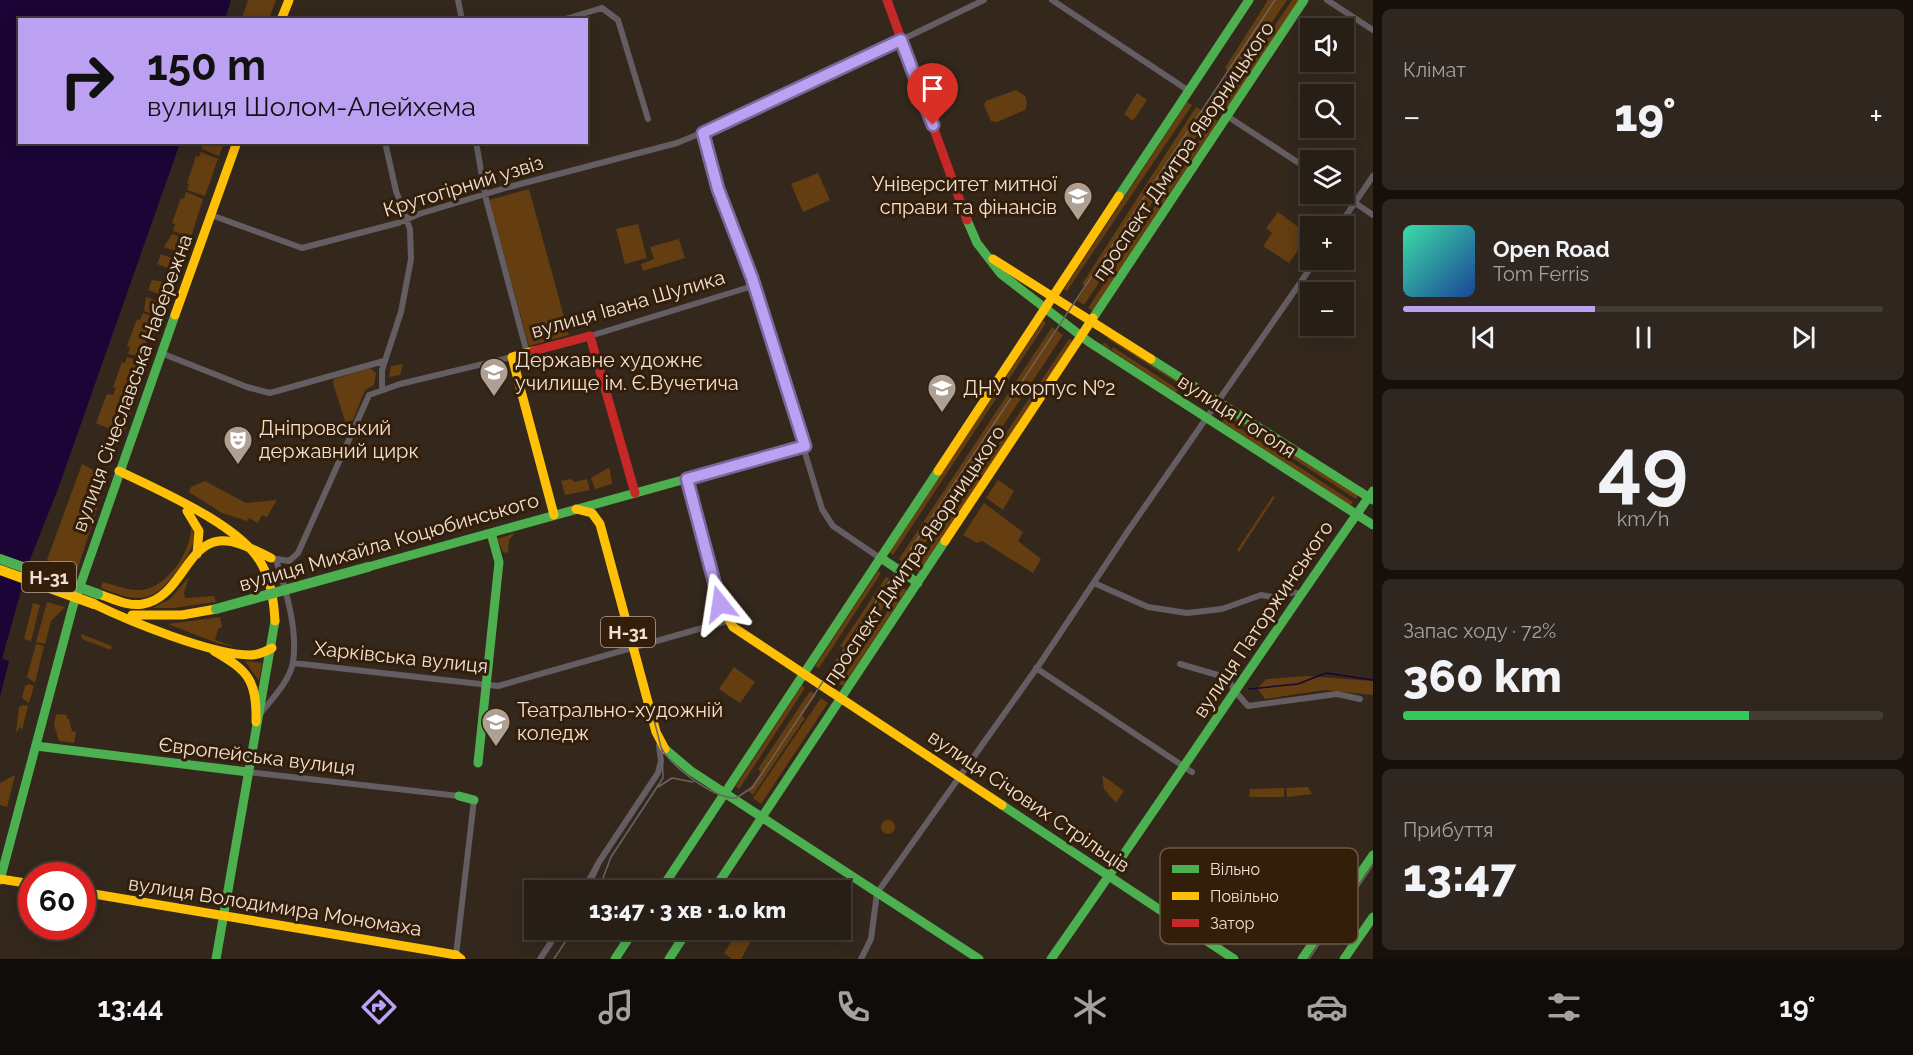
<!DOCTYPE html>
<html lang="uk">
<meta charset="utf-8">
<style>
:root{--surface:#271e16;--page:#2f271f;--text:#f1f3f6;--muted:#a4a2a1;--line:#433c35;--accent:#bca0f2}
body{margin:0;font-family:Raleway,sans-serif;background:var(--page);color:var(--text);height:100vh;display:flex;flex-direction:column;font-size:22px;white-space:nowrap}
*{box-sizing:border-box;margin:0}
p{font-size:20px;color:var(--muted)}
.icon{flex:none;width:33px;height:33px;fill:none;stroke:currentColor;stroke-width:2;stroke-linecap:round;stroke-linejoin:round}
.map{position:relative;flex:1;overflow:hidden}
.side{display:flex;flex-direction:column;gap:9px;padding:9px;background:#15100c;width:540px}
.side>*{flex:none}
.hud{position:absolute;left:18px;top:18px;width:570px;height:126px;border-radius:0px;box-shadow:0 3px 15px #0003,0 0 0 2px var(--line);background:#bca0f2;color:#111;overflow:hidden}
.fabs{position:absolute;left:1300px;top:18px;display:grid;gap:12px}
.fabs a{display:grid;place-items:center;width:54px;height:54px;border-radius:0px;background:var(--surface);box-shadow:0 3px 15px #0003,0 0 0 2px var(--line);font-size:30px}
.speed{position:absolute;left:18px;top:862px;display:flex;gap:12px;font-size:30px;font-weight:700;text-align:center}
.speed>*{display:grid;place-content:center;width:78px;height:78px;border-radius:50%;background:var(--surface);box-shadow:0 3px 15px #0003,0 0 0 2px var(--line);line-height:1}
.speed .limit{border:9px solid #d22;background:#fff;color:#111}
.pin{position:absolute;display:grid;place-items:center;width:51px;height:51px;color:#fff;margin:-62px -26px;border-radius:50% 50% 50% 0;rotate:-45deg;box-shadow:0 0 6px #0007}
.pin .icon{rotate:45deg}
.me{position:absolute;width:66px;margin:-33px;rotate:345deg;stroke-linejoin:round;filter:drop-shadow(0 0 4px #0008)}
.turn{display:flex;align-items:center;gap:21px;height:126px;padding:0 30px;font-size:27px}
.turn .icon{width:78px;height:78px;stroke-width:2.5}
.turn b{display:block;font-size:42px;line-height:51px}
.big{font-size:45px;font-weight:800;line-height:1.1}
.side .widget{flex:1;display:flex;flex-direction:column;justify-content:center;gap:9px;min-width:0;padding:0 21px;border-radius:9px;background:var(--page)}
.side .dial{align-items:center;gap:0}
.dial b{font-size:78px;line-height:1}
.song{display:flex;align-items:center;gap:18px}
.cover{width:72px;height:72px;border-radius:9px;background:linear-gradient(135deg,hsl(160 70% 55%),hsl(220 70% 35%))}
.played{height:6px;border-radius:3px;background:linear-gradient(90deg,var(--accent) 40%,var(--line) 40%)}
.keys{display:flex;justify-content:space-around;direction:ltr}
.heat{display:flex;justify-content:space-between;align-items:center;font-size:33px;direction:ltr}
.charge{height:9px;border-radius:4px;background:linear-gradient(90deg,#34c759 72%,var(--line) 0)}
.trip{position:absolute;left:524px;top:880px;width:327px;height:60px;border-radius:0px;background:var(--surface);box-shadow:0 3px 15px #0003,0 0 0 2px var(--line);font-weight:800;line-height:60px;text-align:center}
.tab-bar{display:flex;height:96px;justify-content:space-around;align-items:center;background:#100c09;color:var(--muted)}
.tab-bar .icon{width:42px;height:42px}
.tab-bar .selected{color:var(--accent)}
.tab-bar b{font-size:27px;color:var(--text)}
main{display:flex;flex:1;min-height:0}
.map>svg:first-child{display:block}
.green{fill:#643d10}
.water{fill:#1b0436}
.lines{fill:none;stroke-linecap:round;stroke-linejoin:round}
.stream{stroke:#1b0436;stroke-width:1.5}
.street{stroke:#645e63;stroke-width:6}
.fast{stroke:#4caf50;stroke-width:9}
.slow{stroke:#ffc107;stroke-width:9}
.jam{stroke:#c62828;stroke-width:9}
.tram{stroke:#6c6463;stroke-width:1.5}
.fast-bridge{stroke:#4caf50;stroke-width:10}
.slow-bridge{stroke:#ffc107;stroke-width:10}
.route-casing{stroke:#7a689d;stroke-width:15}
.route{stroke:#bca0f2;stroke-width:10}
.labels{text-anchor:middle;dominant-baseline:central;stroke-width:6;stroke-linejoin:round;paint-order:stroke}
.shield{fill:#331e09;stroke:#b7a696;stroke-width:1.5}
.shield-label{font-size:18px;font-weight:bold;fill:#efe0d3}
.street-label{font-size:20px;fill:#efe0d3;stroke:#331e09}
.poi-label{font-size:20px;fill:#efe0d3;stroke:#331e09;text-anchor:start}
.key{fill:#331e09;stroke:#6b5846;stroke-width:1.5}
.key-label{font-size:16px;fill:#efe0d3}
</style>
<main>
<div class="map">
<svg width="1373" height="959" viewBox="0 0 1373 959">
<rect width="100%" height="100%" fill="#34281d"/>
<path class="green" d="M248,0H276L269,19L242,18Z
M1268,0H1287L1219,101L1213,96L1229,72L1225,68Z
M1292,0H1300L1228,107L1223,103Z
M1016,90L1025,96L1027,103L1025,110L997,122L991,121L984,105L986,101Z
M1137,93L1147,100L1133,121L1124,114Z
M1187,102L1192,105L1067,291L1064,289Z
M1196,107L1210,116L1084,305L1077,300L1086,287L1082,284Z
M1213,118L1218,121L1093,311L1088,308Z
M202,143L224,142V143L219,156L202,149Z
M201,152L218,159L205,196L187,190L189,184L187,183L196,156L199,157Z
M818,173L830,200L803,212L791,184Z
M529,189L569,335L529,346L489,200Z
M186,192L203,199L191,237L173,231L175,224L172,223L181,198L184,199Z
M1278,212L1309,235L1289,263L1263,246L1272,233L1266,228Z
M638,224L647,258L625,264L616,229Z
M172,234L189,240L185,254L164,247Z
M679,239L685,258L643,271L641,264L654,259L650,247Z
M161,254L182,262L178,272L157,264Z
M152,280L170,283L173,287L169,298L148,290Z
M146,297L166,305L162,317L144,311Z
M143,313L161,320L156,334L148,336L141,357L128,354L130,347L127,346L137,319L140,320Z
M1043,321L1046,323L893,555L889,552Z
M1052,327L1063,335L910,566L899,559Z
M1106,334L1206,398L1204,400L1108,339Z
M1069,339L1073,341L919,572L915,569Z
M1105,343L1112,350L1113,347L1179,390L1175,392L1102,344Z
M127,357L139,361L133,378L140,388L123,435L96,423L107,394L113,395L116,388L113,387L122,362L125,363Z
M403,364L400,375L389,377L391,366Z
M370,368L376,373L374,385L365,390L353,420L346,424L333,383L334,379Z
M1228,412L1358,495L1356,499L1226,415Z
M1224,418L1353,502L1350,506L1222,422Z
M82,464L107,478L77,571L47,560Z
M608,468L610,469L612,484L595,489L591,478Z
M570,479L575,482L587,479L590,490L565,495L561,481Z
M998,480L1014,491L1003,510L986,498Z
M205,481L246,503L277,500L267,517L262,515L258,523L249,518L247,521L222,513L189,492L191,487Z
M1273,496L1275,497L1239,552L1237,550Z
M984,503L1023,532L1018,541L1041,559L1033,573L982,541L977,543L963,535Z
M191,527L194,533C195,546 187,556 180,567C154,603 141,604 101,588L103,582C115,585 128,591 141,590C166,589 192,551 191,527Z
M515,533L509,540L508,553L503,552L497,539Z
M878,571L881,573L819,668L815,666Z
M189,577L184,593L185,598L214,596L216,602L173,608H152L170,599Z
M886,577L889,579L843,648L840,646Z
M893,581L898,585L834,680L830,677Z
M903,588L907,590L843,686L839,684Z
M47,602L65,607L51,621L45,644L36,642Z
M33,603L40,605L31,641L24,639Z
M220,617L222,627L218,629L215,640L236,647L217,643L168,624Z
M81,634L112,646L111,650L82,639Z
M36,644L44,646L35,683L27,677Z
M245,661L262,663L259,681Z
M734,667L755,682L740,703L719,689Z
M1307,676L1373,681V695L1324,690L1265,699L1257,688L1267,679Z
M29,684L34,686L29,703L22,698L25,686Z
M802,685L805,688L739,789L736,786Z
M810,691L816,695L802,716L805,718L753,795L748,791L761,772L758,769Z
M821,698L828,703L761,804L753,798Z
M23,705L28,706L22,730L20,727L16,733L19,707Z
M56,714L67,715V719H69L72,731L76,732L74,743L59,741L54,725Z
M15,775L7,807L0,805V783Z
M1102,775L1124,791L1116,803L1104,789Z
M1308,787L1312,794L1287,797L1286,788Z
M1284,788V797H1249L1250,789Z
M881 827a7 7 0 1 1 14 0a7 7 0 1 1-14 0Z
M734,930L750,931V943L741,959H732L724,953L733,939Z"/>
<path class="water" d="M0,0H231L225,19L20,20V142L180,143L58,489L29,562L2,659L9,661L0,697Z"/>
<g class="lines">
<path class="stream" d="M1249,689L1298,684L1326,673L1373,680"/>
<path class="street" d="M458,0L462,20
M1052,0L1189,91
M1327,0L1373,30
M602,8L618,20L648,119
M562,20L602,8
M1227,116L1311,171
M703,133L718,189L752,278L822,509L833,526L880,558
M476,142L486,199L527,353
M1342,194L1373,215
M211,215L302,248L398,223L419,214L509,187L677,143L752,112L984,0
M1339,226L1373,176
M590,336L753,286
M161,353L247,387L270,393L384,361
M382,390V370L401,312L411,259L410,229L396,191L385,142
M686,479L805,446
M271,558L289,561L298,553L369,395L400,384L512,357
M1094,583L1148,607L1187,613L1222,609L1261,595L1278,598L1294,592L1300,594
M293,663L498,686L727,621
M1180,664L1228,678L1234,690L1248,706L1337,694L1360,699
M1036,668L1192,772
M260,714C271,700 290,681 293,662C298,630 286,590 276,560
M248,772L459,796
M583,891L599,862L658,773L661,761L659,745
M456,955L474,800
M540,959L559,930
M861,959L871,939L877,893L1041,662L1128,531L1316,260"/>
<path class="fast" d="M1119,196L1249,0
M967,220L977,243L1001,274L1089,342L1373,525
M1093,318L1304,0
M1151,359L1373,500
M881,558L918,583
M368,567L686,479L713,577
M36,746L248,772
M665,749L691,771L979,959
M478,763L499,562L491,533
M459,796L474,800
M1002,805L1234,959
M0,880L73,606L175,315
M660,891L938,471
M713,891L945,541
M216,959L275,621
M615,959L634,930
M669,959L688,930
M1051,959C1160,804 1264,646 1373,491
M1302,959L1373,855
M1344,959L1373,917"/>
<path class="slow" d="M281,20L289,0
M993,259L1151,359
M175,315L237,142
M533,351L512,357L554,515
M119,471C158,490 240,525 261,563C271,580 274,602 275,621
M938,471L1119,196
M576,509L592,513L600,524L656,732L665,749
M187,511L199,531L197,554
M945,541L1093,318
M713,577L720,604L733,627L1002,805
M98,594C112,598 128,607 143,604C180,598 186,545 219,541C236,539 256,551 271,558
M94,604C129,621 212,655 250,655C258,655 265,652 272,648
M132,615H182L216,609
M214,651C249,671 257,681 256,722
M0,879L32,884
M82,892L428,950L456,955L461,959"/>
<path class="jam" d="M887,0L967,220
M533,351L590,336L635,493"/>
<path class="tram" d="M660,745C668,765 714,799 736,798L753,787L1275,0
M658,787L672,778L693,782
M588,891L600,865
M598,891L611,857L663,778L662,751L651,708
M554,959L573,930
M1309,959L1373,865"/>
<path class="fast-bridge" d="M0,559L98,594
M216,609L368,567"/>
<path class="slow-bridge" d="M0,570L94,604"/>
</g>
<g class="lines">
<g class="route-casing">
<path id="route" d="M720,604L687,479L805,446L752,278L718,189L703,133L901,40L933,125"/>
</g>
<use href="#route" class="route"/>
</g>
<defs>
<g id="university-pin" transform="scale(1.5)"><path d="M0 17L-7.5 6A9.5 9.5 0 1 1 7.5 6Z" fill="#aea093" stroke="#331e09"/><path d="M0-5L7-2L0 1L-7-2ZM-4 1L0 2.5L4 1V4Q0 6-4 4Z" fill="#fff"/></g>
<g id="theatre-pin" transform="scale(1.5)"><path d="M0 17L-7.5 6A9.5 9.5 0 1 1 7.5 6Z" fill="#aea093" stroke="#331e09"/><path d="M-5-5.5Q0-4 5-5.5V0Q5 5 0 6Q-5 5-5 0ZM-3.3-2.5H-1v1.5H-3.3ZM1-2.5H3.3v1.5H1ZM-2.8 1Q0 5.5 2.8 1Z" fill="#fff"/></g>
</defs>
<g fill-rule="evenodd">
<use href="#university-pin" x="1078" y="196"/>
<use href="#university-pin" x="494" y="372"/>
<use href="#university-pin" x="942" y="388"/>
<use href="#theatre-pin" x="238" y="440"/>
<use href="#university-pin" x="496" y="722"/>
</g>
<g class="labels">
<g class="shield">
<rect x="22" y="562" width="54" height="30" rx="4.5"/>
<rect x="601" y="617" width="54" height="30" rx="4.5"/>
</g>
<g class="shield-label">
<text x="49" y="577">Н-31</text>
<text x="628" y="632">Н-31</text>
</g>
<g class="street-label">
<text transform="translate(1183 151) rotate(-56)">проспект Дмитра Яворницького</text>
<text transform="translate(463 186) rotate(-17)">Крутогірний узвіз</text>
<text transform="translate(628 304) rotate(-16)">вулиця Івана Шулика</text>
<text transform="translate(132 383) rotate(-70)">вулиця Січеславська Набережна</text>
<text transform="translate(1237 416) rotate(33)">вулиця Гоголя</text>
<text transform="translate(389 542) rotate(-16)">вулиця Михайла Коцюбинського</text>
<text transform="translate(914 555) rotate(-56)">проспект Дмитра Яворницького</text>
<text transform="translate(1263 619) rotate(-56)">вулиця Паторжинського</text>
<text transform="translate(401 657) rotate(6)">Харківська вулиця</text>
<text transform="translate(257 756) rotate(7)">Європейська вулиця</text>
<text transform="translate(1029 801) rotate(34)">вулиця Січових Стрільців</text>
<text transform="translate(275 906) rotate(9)">вулиця Володимира Мономаха</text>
</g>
<g class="poi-label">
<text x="1057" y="184" text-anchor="end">Університет митної<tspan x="1057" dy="23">справи та фінансів</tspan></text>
<text x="515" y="360">Державне художнє<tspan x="515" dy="23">училище ім. Є.Вучетича</tspan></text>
<text x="963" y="388">ДНУ корпус №2</text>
<text x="259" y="428">Дніпровський<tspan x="259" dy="23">державний цирк</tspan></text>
<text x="517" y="710">Театрально-художній<tspan x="517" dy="23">коледж</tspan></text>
</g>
</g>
<rect x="1160" y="848" width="198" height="96" rx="9" class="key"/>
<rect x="1172" y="865" width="27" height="8" fill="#4caf50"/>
<rect x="1172" y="892" width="27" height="8" fill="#ffc107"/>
<rect x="1172" y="919" width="27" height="8" fill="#c62828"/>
<g class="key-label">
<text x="1210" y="875">Вільно</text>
<text x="1210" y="902">Повільно</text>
<text x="1210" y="929">Затор</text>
</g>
</svg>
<div class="fabs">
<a><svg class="icon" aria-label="sound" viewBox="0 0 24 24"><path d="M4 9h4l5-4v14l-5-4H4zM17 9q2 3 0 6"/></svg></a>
<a><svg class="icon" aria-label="search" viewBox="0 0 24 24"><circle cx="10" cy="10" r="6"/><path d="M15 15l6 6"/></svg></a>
<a><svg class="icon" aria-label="layers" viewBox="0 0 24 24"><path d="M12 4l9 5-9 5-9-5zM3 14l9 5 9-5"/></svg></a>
<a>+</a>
<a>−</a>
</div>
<div class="speed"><div class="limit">60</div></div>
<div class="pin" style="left:933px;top:125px;background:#d93025"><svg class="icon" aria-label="arrive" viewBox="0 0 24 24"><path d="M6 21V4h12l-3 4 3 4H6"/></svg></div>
<svg class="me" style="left:720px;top:604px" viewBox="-20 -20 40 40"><path d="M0-17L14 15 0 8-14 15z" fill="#bca0f2" stroke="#fff" stroke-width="4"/></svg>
<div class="trip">13:47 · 3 хв · 1.0 km</div>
<div class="hud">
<div class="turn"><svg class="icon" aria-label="right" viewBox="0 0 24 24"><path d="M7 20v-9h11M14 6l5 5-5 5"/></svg><div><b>150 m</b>вулиця Шолом-Алейхема</div></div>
</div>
</div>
<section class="side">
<div class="widget"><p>Клімат</p>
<div class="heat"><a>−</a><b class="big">19°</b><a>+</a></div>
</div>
<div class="widget">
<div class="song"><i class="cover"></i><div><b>Open Road</b><p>Tom Ferris</p></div></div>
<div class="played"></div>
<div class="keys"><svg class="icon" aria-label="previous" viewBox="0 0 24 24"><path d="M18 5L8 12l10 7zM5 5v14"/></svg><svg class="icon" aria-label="pause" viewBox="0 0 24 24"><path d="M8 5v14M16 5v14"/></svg><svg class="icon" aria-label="next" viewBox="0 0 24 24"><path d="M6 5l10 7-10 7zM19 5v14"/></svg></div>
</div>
<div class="widget dial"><b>49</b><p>km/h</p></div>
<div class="widget"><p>Запас ходу · 72%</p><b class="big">360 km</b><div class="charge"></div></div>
<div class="widget"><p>Прибуття</p><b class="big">13:47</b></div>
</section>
</main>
<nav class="tab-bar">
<b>13:44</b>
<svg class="icon selected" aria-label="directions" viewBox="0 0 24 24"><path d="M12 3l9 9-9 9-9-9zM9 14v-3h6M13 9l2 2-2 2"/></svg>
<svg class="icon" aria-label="music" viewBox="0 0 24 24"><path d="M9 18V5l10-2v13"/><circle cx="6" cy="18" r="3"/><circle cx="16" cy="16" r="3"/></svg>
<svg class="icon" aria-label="phone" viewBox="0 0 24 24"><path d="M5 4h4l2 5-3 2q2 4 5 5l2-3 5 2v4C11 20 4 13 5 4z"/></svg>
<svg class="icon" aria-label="climate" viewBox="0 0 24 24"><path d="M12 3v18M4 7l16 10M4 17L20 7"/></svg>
<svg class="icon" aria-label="car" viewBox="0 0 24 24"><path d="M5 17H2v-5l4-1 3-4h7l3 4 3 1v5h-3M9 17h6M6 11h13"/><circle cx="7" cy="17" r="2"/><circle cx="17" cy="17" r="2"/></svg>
<svg class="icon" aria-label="filters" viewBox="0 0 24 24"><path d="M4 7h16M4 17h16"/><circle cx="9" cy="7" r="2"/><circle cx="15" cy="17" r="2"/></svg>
<b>19°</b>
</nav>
